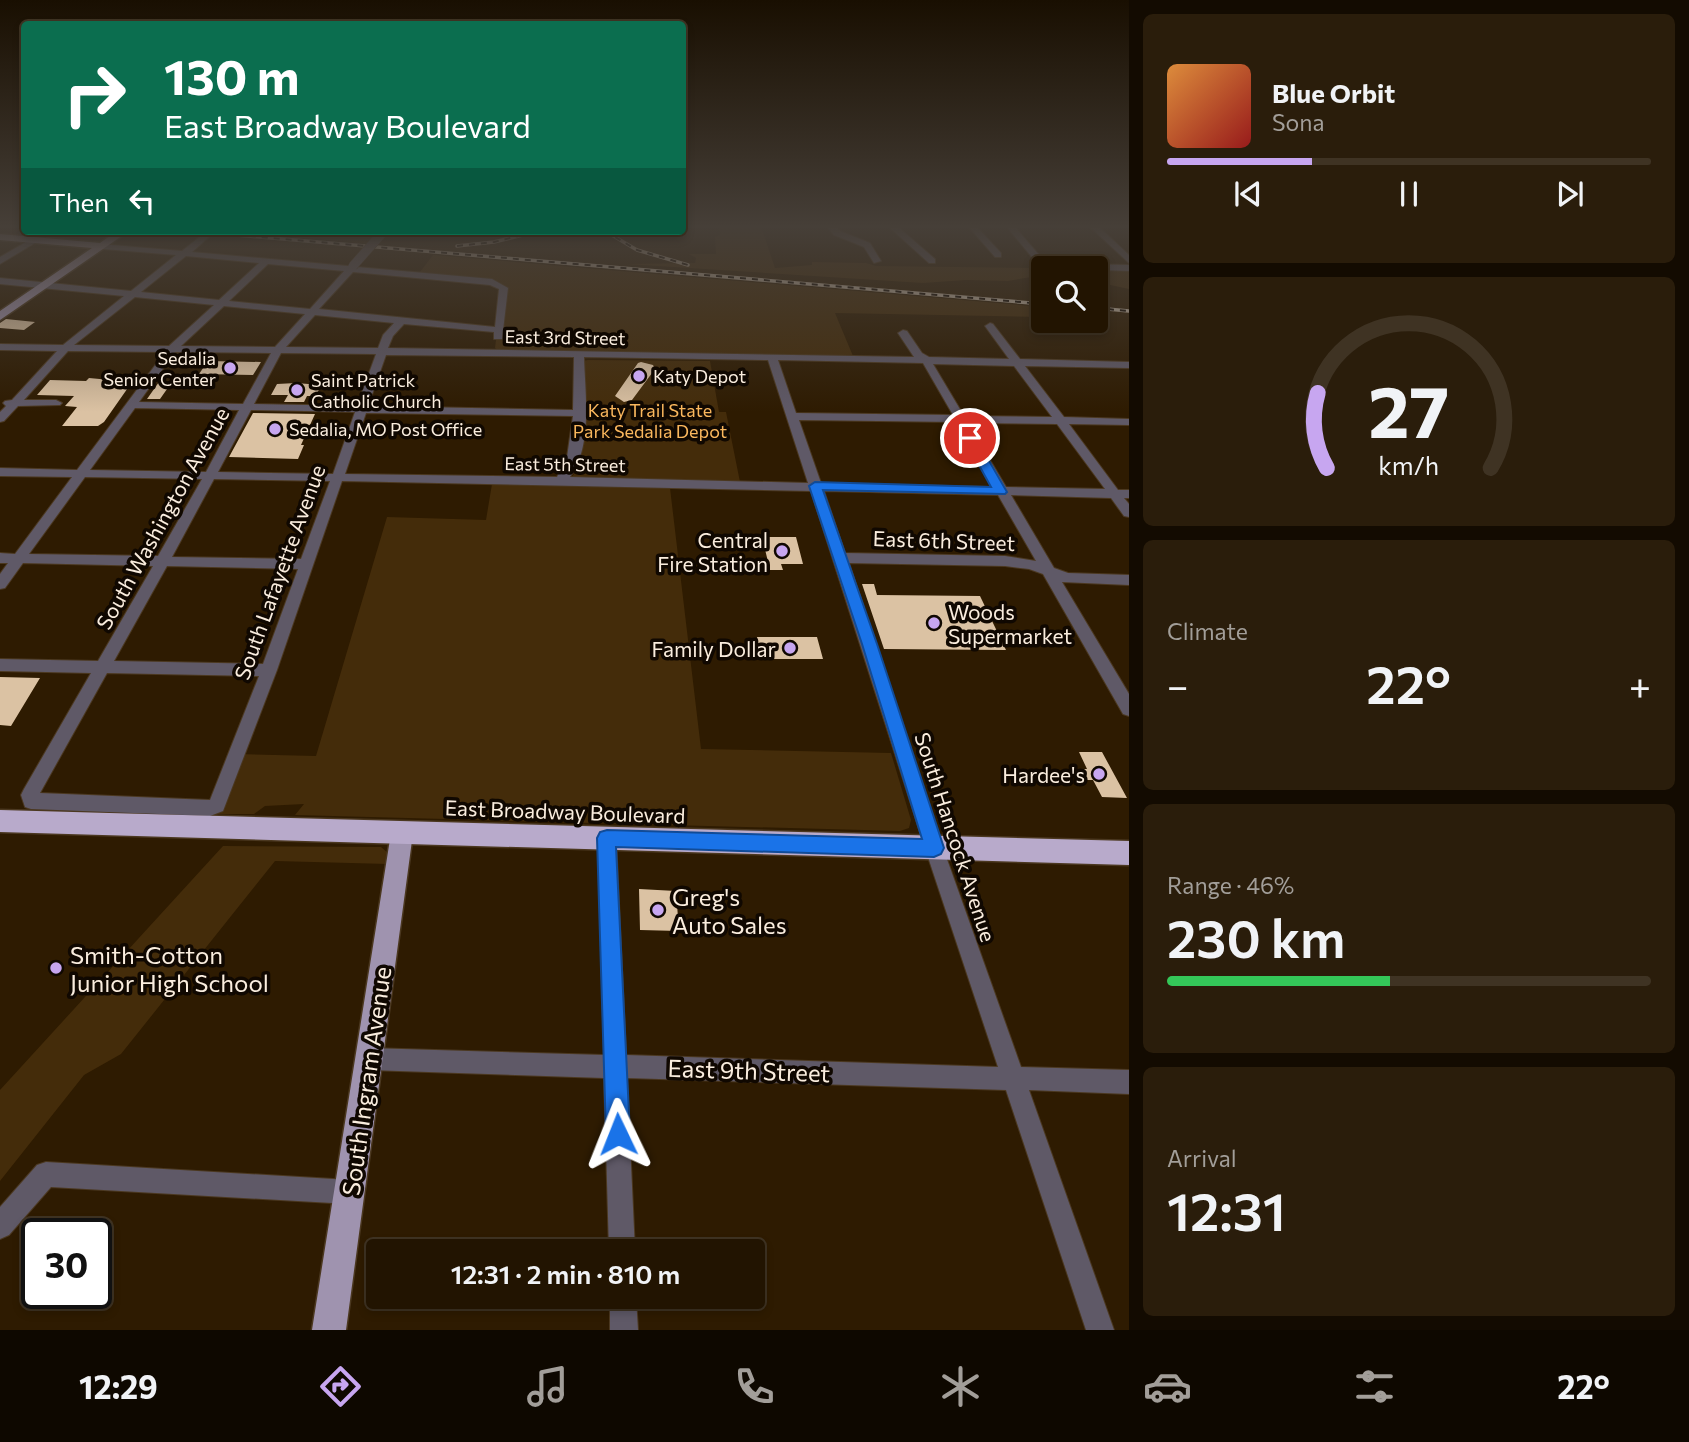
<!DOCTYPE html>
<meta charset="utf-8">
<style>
:root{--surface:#221401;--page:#2a1d0b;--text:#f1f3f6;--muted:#a29e99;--line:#3f3323;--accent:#c7a6f0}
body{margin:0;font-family:Commissioner,sans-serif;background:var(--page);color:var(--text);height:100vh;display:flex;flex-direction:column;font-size:26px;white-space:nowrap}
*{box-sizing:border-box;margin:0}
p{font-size:23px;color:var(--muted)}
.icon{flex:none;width:38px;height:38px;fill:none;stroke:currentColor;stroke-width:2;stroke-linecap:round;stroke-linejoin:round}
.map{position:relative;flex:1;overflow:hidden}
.details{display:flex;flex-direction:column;gap:14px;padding:14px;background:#130b01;width:560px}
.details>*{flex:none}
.top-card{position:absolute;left:21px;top:21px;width:665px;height:214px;border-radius:7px;box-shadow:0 4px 10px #0003,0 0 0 2px var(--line);background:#0b6e4f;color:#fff;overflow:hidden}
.controls{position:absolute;left:1031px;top:256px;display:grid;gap:14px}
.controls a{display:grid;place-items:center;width:77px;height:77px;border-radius:7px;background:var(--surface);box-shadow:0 4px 10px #0003,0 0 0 2px var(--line);font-size:35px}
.speed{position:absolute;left:21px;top:1218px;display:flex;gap:14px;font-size:35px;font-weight:700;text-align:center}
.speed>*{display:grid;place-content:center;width:91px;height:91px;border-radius:50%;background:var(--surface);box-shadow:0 4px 10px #0003,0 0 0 2px var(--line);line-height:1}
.speed .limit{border:4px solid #111;border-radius:10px;background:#fff;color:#111}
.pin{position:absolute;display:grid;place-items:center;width:60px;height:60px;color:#fff;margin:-30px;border:4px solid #fff;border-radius:50%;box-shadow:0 2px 7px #0007}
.me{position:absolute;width:77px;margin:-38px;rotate:358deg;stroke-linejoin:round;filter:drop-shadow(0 0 5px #0008)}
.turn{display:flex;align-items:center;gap:24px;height:147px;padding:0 28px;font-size:32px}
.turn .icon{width:91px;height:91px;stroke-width:2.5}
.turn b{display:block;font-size:49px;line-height:60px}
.then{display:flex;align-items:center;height:66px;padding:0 28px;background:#0003;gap:14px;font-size:26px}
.big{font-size:52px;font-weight:600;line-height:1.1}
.details .card{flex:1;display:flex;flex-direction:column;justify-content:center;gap:10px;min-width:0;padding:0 24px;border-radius:10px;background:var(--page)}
.details .dial{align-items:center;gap:0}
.dial svg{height:182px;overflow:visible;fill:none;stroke:var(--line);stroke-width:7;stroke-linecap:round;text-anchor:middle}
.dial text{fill:var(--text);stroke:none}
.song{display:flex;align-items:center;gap:21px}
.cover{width:84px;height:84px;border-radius:10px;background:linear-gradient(135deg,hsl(30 70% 55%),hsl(0 70% 35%))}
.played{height:7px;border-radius:4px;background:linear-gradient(90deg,var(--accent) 30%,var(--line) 30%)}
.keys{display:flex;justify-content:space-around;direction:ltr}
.heat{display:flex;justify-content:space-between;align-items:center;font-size:38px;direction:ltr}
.charge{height:10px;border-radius:5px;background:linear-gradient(90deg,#34c759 46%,var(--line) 0)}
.trip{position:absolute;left:366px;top:1239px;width:399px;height:70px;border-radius:7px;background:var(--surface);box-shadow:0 4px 10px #0003,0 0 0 2px var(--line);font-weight:600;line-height:70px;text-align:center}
.tabs{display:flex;height:112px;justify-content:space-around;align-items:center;background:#0e0800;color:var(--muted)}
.tabs .icon{width:49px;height:49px}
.tabs .on{color:var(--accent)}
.tabs b{font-size:32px;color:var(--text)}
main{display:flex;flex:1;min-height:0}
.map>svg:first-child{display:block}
.green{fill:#442c0a}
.building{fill:#dbc2a3}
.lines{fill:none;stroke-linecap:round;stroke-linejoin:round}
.minor-casing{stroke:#4b3820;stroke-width:2}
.major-casing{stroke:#4b3820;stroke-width:3}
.highway-casing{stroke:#4b3820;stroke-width:3}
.minor{fill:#5f5967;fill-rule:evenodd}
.major{fill:#9f93af;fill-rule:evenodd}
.highway{fill:#b8aacb;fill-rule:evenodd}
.rail-casing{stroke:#cabcab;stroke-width:3.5}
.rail{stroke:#100801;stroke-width:2;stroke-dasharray:6;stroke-linecap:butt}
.minor-bridge-casing{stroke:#4b3820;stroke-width:10;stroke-linecap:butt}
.minor-bridge{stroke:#5f5967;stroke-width:9}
.route{fill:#1a73e8;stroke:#114b97;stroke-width:2}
.poi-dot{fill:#c7a6f0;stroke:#100801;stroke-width:2.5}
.labels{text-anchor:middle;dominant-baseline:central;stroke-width:7;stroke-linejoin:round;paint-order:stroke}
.far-street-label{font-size:18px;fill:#faedde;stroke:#100801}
.far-poi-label{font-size:18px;fill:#faedde;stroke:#100801;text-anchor:start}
.far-park-label{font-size:18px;fill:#fab75d;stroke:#100801}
.street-label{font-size:21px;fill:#faedde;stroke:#100801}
.poi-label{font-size:21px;fill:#faedde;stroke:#100801;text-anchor:end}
.near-poi-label{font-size:24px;fill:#faedde;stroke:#100801;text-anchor:start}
.near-street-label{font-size:24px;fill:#faedde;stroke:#100801}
</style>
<main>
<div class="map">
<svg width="1129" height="1330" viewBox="0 0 1129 1330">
<rect width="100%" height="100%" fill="#2e1b01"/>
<path class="green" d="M719,226H761L775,268L812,265V262L866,263L876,266L1043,268V277L1037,276L1008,281L966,280L923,283L626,264L695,263L696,258L689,254H716L715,237L720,235Z
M277,231H379L367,243L271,236Z
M433,255L1043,307V317L835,313L853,356L499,351L495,348L502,291L495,281L486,278L420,272Z
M1096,270H1129V289L1096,282Z
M588,360L710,361L719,412H726L740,482L572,477L580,464L583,361Z
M492,484L670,488L701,749L891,753L911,820L909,828L900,831L295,815L304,804L265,806L254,814H214L237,754L316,756L387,517L486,520Z
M223,846L381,847L388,853V864L275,861L121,1054L84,1075L0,1181V1090Z"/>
<path class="building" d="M6,319L35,322L24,330L0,328V323Z
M208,361L261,362L253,375L199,374Z
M641,362L653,365L655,369L632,400L624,402L615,396L638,363Z
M89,378L132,382L104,422L98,426H62L77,407L65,406L74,396L37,395L50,380L86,381Z
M159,382H172L160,399H147Z
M296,383L321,385L316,396H307L304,402H284L288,395H271L277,384Z
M253,413L315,414L301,445H304L298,459L229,457Z
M762,537H796L803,564H781L783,570H770Z
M862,584H874L877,595L980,596L1006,650L884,649Z
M757,637H817L823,659H761Z
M0,677L40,678L11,726L0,725Z
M1079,752H1102L1127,798L1102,797L1093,780H1087L1081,769H1087Z
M639,889L676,891L679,931L640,930Z"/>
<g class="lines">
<g class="minor-casing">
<path id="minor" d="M826,226H835L840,231L870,243L881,261L874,263L864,247L834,235Z
M888,226H897L935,259V263H929Z
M968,226H976L1001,253V257H995Z
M1006,226H1014L1046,263L1129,265V271L1041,268Z
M1089,226H1098L1129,255V263Z
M453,231L505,232L513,231L508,237Z
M202,235L209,237L192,252L348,266L353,263L357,267L492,279L508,288L502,339H494V332L404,324L393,336L388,348L914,357L898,333L903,330L907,331L922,353L929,357L1009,359L985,326L990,323L993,324L1020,359L1129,362V368L1025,366L1064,417L1129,419V425L1069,424L1118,490H1129V498H1124L1129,504V517L1124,516L1111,498L1011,495L1054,568L1068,573L1129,575V585L1062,582L1129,694V716L1123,714L1043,574L1029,569L1005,566L849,563L943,848L1021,1067L1129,1070V1094L1029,1090L1114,1330H1086L1006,1090L627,1078L635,1251H609L604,1078L369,1070L361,1067L358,1059L361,1051L369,1048L604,1055L598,838L600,832L607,829L614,832L616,838L626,1055L998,1067L925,848L811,491L342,481L277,670L223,811L210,816L31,809L25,807L21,795L24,789L91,673L0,671V659L98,661L153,566L23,563L5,588L0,589V574L8,563H0V553L15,554L72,477L0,476V468L77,470L165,352L68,351L24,400H56L62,403L60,405L18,406L4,421L0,422V412L6,406L3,403L5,401L12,400L57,351L0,350V344L63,345L124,296L0,284V278L131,291L176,255L103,249L100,248V244L182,251ZM186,256L259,263L219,300L141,292ZM268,264L344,271L310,309L229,301ZM353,272L490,285L499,289L495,327L319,309ZM135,297L214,305L169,346L74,345ZM224,306L305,314L275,347L181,346ZM315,315L394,323L383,335L378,348L286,347ZM175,352L271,353L243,404L139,402ZM281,353L376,354L357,406L254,404ZM386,355L574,357L573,410L368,406ZM584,357L768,360L808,483L570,477C593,446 585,393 584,357ZM778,360L923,363L953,415L796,413ZM933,364L1014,366L1052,417L964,416ZM135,408L239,410L206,472L90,470ZM251,410L355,412L333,474L218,472ZM366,413L573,416L567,457L557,477L345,474ZM799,420L956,422L993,487L821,483ZM968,423L1057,424L1105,489L1006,487ZM85,477L202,479L158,556L29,554ZM214,479L330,481L301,559L172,557ZM824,491L998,495L1036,561L1005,556L845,553ZM167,566L298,569L263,664L114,661ZM107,673L259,676L210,800L40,793Z
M33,238L40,240L0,264V257Z
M46,1162L350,1180L359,1183L362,1192L359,1201L350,1204L51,1187L9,1235L0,1239V1207L37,1165Z
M610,1297H636L638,1330H610Z"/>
</g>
<g class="major-casing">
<path id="major" d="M117,231H129L0,320V311L92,248L0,240V234L100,243Z
M402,823L410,826L413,833L346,1330H312L391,833L394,826Z"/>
</g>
<g class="highway-casing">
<path id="highway" d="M0,810L1129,841V865L0,832Z"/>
</g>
<use href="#minor" class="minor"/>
<use href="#major" class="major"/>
<use href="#highway" class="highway"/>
<g class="rail-casing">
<path id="rail" d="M190,231L1043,304
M605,231L637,250L688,265
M457,246L494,242L539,231
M1096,308L1129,311"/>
</g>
<use href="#rail" class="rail"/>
<g class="minor-bridge-casing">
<path id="minor-bridge" d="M353,266L384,231"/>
</g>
<use href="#minor-bridge" class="minor-bridge"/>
</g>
<linearGradient id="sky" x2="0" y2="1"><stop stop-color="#190f01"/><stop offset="0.55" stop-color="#463f38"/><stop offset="1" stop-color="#463f38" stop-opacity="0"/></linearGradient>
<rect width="1129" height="412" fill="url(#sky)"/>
<path class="route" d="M965,435L976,438L1007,492L1005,494L823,490L877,644L944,848L941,854L934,857L616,847L630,1134L626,1142L618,1146L609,1142L606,1134L597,838L600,832L607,830L922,839L862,644L809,486L815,482L991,487L964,438Z"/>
<g class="poi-dot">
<circle cx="230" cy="368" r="7"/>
<circle cx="639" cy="376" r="7"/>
<circle cx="297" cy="390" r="7"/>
<circle cx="275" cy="429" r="7"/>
<circle cx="782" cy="551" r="7"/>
<circle cx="934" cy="623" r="7"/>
<circle cx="790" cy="648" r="7"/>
<circle cx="1099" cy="774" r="7"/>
<circle cx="658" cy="910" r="7"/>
<circle cx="56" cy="968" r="7"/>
</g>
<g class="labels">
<g class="far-street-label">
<text transform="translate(565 337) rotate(1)">East 3rd Street</text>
<text transform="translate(565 464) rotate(1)">East 5th Street</text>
</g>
<g class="far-poi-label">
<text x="216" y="358" text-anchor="end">Sedalia<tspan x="216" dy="21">Senior Center</tspan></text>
<text x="653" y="376">Katy Depot</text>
<text x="311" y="380">Saint Patrick<tspan x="311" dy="21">Catholic Church</tspan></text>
<text x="289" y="429">Sedalia, MO Post Office</text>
</g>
<g class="far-park-label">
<text x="650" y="410">Katy Trail State<tspan x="650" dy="21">Park Sedalia Depot</tspan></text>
</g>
<g class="street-label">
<text transform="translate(162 518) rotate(-61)">South Washington Avenue</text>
<text transform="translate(944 540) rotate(2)">East 6th Street</text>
<text transform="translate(279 572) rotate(-70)">South Lafayette Avenue</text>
<text transform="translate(565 811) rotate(2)">East Broadway Boulevard</text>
<text transform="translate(956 837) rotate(72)">South Hancock Avenue</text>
</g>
<g class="poi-label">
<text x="768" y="539">Central<tspan x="768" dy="24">Fire Station</tspan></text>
<text x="948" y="611" text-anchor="start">Woods<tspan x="948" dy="24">Supermarket</tspan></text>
<text x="776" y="648">Family Dollar</text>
<text x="1085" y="774">Hardee's</text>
</g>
<g class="near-poi-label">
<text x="672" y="896">Greg's<tspan x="672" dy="28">Auto Sales</tspan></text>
<text x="70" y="954">Smith-Cotton<tspan x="70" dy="28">Junior High School</tspan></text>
</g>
<g class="near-street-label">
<text transform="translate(749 1070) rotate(2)">East 9th Street</text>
<text transform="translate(366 1081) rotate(-82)">South Ingram Avenue</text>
</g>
</g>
</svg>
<div class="controls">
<a><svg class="icon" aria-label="search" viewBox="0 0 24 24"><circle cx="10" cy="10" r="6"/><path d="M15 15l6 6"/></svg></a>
</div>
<div class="speed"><div class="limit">30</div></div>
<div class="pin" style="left:970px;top:438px;background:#d93025"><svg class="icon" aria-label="arrive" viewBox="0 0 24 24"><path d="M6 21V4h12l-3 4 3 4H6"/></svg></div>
<svg class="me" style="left:618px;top:1134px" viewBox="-20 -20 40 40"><path d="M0-17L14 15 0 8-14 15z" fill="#1a73e8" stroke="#fff" stroke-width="4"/></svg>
<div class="trip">12:31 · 2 min · 810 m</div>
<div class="top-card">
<div class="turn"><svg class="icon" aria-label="right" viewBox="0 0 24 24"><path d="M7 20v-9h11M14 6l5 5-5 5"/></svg><div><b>130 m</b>East Broadway Boulevard</div></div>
<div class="then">Then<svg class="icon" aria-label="left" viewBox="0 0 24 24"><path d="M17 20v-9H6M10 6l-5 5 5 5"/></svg></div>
</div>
</div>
<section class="details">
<div class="card">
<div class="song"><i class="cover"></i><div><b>Blue Orbit</b><p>Sona</p></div></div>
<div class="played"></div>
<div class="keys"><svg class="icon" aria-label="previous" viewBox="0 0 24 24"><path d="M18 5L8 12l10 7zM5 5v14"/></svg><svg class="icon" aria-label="pause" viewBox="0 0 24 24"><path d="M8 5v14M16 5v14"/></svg><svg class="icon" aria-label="next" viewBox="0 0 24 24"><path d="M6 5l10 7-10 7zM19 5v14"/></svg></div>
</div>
<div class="card dial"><svg viewBox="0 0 100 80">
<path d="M14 69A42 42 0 1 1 86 69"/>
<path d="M14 69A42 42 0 0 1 10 36" stroke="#c7a6f0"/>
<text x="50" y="56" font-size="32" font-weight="700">27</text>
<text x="50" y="72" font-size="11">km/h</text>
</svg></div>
<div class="card"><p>Climate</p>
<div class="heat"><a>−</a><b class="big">22°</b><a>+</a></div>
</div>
<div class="card"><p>Range · 46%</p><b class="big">230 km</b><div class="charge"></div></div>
<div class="card"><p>Arrival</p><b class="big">12:31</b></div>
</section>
</main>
<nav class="tabs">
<b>12:29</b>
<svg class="icon on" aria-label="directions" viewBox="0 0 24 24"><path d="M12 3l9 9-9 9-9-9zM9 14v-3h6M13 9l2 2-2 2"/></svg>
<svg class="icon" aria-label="music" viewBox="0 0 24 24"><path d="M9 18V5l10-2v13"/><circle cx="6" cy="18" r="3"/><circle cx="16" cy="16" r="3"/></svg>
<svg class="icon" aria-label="phone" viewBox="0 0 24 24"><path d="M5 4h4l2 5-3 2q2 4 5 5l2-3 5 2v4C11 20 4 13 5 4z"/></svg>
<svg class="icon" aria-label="climate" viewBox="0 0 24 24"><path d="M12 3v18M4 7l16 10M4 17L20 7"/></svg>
<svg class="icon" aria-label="car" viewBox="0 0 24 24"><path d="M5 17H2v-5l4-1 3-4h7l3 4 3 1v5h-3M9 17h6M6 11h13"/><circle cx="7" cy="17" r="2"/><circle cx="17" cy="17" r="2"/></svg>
<svg class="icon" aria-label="filters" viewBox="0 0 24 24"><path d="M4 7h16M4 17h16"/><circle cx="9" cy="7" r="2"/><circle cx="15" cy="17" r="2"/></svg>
<b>22°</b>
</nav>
